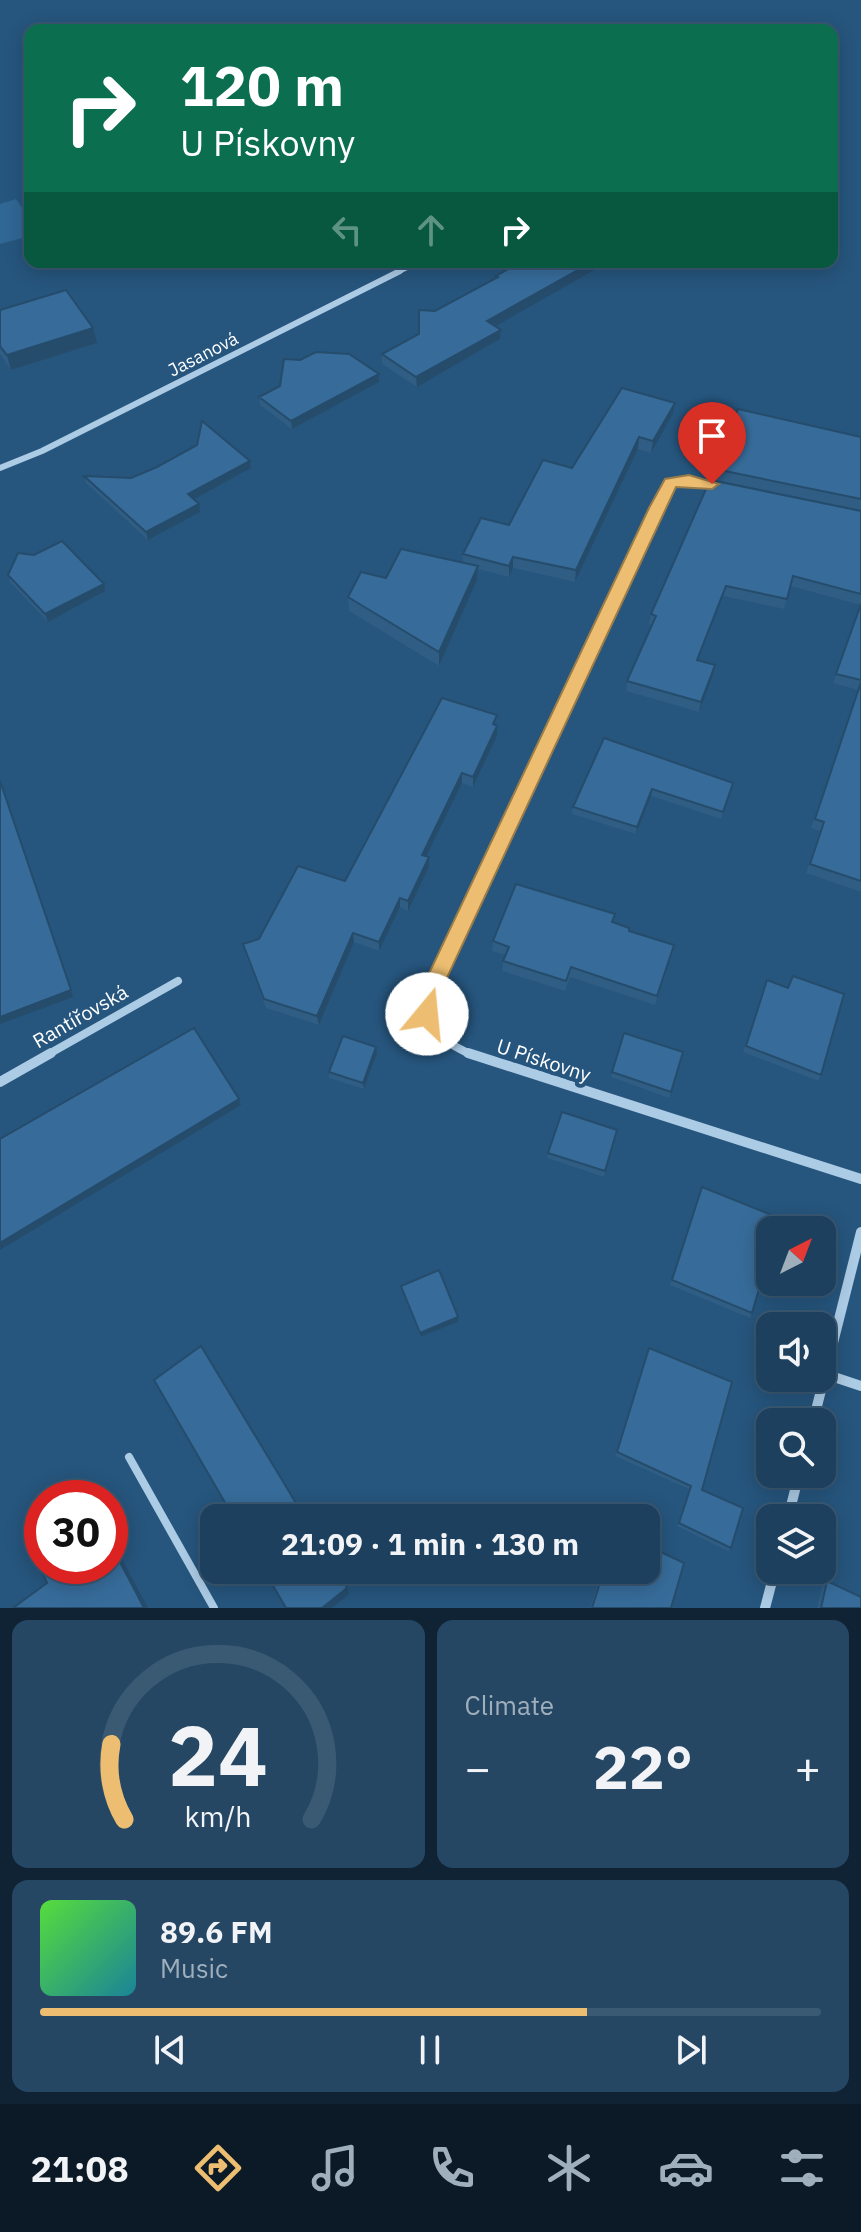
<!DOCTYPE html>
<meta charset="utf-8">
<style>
:root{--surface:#1c405e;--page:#254764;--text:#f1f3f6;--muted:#a0afbc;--line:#3a5973;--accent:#edbe71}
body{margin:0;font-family:"IBM Plex Sans",sans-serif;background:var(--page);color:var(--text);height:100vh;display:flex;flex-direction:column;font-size:30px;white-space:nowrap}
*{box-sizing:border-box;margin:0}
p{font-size:26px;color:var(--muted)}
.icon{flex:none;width:44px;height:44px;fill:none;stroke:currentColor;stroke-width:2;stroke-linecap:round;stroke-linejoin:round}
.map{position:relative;height:1608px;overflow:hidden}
.details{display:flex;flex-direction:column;gap:12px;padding:12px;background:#0f2334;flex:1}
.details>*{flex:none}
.banner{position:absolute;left:24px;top:24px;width:814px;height:244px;border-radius:16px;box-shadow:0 4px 20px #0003,0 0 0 2px var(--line);background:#0b6e4f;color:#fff;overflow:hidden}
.needle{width:52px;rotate:42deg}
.tools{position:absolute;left:756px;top:1216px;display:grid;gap:16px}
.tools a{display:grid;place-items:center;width:80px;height:80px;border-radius:16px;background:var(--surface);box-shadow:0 4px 20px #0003,0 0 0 2px var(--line);font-size:40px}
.speed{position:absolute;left:24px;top:1480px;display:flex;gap:16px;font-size:40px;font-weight:700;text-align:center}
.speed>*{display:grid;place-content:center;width:104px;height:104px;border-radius:50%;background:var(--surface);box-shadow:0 4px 20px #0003,0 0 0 2px var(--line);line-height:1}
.speed .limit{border:12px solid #d22;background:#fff;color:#111}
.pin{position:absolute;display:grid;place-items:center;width:68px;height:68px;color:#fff;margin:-82px -34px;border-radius:50% 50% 50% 0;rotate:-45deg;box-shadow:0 0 8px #0007}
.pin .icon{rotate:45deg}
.me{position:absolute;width:88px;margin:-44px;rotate:17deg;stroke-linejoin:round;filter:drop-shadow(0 0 6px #0008)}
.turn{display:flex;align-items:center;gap:28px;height:168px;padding:0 24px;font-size:36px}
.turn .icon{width:104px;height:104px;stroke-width:2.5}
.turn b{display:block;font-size:56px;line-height:68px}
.lanes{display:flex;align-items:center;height:76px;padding:0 24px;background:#0003;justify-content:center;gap:40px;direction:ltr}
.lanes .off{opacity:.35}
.big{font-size:60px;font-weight:700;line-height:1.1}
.details .widget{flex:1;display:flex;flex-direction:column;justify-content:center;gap:12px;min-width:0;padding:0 28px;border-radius:16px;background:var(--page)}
.details .dial{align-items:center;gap:0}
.dial svg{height:208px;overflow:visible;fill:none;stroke:var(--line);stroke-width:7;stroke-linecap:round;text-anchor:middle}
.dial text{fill:var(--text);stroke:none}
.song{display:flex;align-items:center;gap:24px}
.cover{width:96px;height:96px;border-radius:12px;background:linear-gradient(135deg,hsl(110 70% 55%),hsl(190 70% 35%))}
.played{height:8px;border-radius:4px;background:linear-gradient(90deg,var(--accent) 70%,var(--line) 70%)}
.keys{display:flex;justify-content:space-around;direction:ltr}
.heat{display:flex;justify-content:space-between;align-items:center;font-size:44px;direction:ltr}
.details .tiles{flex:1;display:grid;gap:12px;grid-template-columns:1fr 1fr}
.widget:last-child{grid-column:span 2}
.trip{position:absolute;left:200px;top:1504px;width:460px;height:80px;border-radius:16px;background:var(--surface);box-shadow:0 4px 20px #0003,0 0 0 2px var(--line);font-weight:700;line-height:80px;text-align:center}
.dock{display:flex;height:128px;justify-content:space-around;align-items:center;background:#0b1a26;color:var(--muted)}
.dock .icon{width:56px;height:56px}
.dock .selected{color:var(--accent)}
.dock b{font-size:36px;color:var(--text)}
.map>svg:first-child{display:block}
.green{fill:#316795}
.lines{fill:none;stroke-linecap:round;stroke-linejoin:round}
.lane{stroke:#accbe5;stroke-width:8}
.street-far3{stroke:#accbe5;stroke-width:5}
.street-far2{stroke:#accbe5;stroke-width:6}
.street-far1{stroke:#accbe5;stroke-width:8}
.street{stroke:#accbe5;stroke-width:10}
.wall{fill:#2f5d84}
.shaded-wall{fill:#264c6c}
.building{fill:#376c9a;stroke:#264c6c;stroke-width:2}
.route{fill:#edbe71;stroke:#9a7c49;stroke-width:2}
.labels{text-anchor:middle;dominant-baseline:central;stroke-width:8;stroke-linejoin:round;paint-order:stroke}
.far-street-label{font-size:18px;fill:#fff;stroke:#26557d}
.street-label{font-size:20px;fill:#fff;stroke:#26557d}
</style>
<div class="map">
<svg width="861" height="1608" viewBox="0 0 861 1608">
<rect width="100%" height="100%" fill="#26557d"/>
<path class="green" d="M16,199L30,219V236L0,244V204Z"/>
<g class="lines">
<path class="lane" d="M129,1457L214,1608"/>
<path class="street-far3" d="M396,273L418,262"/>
<path class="street-far2" d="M0,468L42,451L400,271
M606,618L671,483L689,480L719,485"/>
<path class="street-far1" d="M47,1055L178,981
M472,1055C434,1037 425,1027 434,984L607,616"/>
<path class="street" d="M468,1053L861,1179
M0,1082L51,1053
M825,1374L861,1386
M813,1422L861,1232
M788,1518L799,1474
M765,1608L775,1570"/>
</g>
<path class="wall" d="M521,262H605V264L495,326L501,330L500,339L417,387L382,364V354L419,334L435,311L496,279V276Z
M0,310L97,343L11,370L0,354Z
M379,382L292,429L260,405L259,397Z
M675,403L673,414L651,453L638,449L575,582L513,568L509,577L478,569L477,580L439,666L349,611L348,597L386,578L463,562V554L509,525L572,468Z
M861,437V510L713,479L715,469Z
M250,461L251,468L193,499L200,512L148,540L86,483L84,476L131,478Z
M861,511V892L806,873L820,831L811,828L858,690L833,683L861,605L790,586L784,609L723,596L698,660L715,665L713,675L699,712L626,691L627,681L652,625L649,624L651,614Z
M8,575L105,591L48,622L10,582Z
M497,736L473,787L462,783L426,856L429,857V867L408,911L400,907L379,951L354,942L319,1025L266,1008L245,953L243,944L259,939L345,881Z
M604,738L733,783L721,819L651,796L636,834L572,814L573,807Z
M613,923L629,931L674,945L655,1005L570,977L565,991L502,971L503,961L506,955L492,951L493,941Z
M767,980L788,988L821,1075L818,1081L743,1052Z
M624,1033L671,1092L669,1098L611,1077Z
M376,1047L377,1053L364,1089L329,1078V1072Z
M617,1130L604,1177L547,1158L548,1153Z
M700,1192L769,1233L752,1313L750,1318L670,1285Z
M401,1286L458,1317V1322L420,1337L402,1290Z
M647,1352L702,1490L731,1548L728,1551L677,1526L689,1489L615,1456Z
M602,1570H646L671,1608H590Z
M827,1581L861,1608H817L823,1583Z"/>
<path class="shaded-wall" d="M592,262H605V264L487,331V321Z
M93,328L97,343L11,370L7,355Z
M501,330L500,339L417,387L416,377Z
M379,374V382L292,429L291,421Z
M675,403L673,414L651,453L653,441Z
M639,437L638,449L575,582L576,570Z
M250,461L251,468L189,502L188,494Z
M199,504L200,512L148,540L146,532Z
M513,557V568L509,577V566Z
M478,566L477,580L439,666V652Z
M104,584L105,591L48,622L45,614Z
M726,586L723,596L694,669L697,660Z
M715,665L713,675L699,712L701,702Z
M497,726V736L473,787V777Z
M462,773V783L422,865V855Z
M0,780L73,997L0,1024Z
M652,789L651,796L636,834L637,827Z
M429,857V867L408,911V901Z
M400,898V907L379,951V942Z
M353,933L354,942L319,1025L317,1016Z
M376,1047L377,1053L364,1089L363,1083Z
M239,1099L241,1105L0,1250V1243Z
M458,1317V1322L420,1337V1333Z
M110,1541L115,1546L148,1608H144L110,1543Z
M347,1588L349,1594L332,1608H322Z"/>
<path class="building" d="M521,262H592L487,321L501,330L416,377L382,354L419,334V310L435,311L498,277L496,276Z
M66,290L93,328L7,355L0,346V310Z
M316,352L349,354L379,374L291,421L259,397L280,386L284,359L300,360Z
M622,388L675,403L653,441L639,437L576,570L513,557L509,566L463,554L481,518L509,525L543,460L572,468Z
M738,409L861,437V499L715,469Z
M202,421L250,461L188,494L199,504L146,532L84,476L131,478L157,467L197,445Z
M710,480L861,511V594L793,576L787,599L726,586L697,660L715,665L701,702L627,681L656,616L651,614Z
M62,541L104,584L45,614L8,575L18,553L34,555Z
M401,549L478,566L439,652L348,597L361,572L386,578Z
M861,604V680L836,674Z
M861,682V881L810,864L824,822L815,819Z
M442,698L497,715L493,724L497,726L473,777L462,773L422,855L429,857L408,901L400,898L379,942L353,933L317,1016L264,999L243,944L259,939L298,866L345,881Z
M604,738L733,783L723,812L652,789L637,827L573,807Z
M0,781L71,990L0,1017Z
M516,884L615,914L612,922L629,928V931L674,945L657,996L571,967L566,981L503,961L509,947L493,941Z
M793,976L844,994L821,1075L746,1046L767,980L788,988Z
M194,1028L239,1099L0,1243V1139Z
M624,1033L683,1052L671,1092L612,1072Z
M343,1036L376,1047L363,1083L329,1072Z
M562,1112L617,1130L605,1171L548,1153Z
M702,1187L774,1216L769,1233L770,1234V1251L752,1313L672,1280Z
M439,1270L458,1317L420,1333L401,1286Z
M201,1346L305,1518H234L154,1380Z
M649,1348L732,1382L702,1490L743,1508L731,1548L679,1523L691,1486L617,1452Z
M42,1540V1566H110V1543L144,1608H13L47,1583L31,1547Z
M646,1545L684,1563L671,1608H592L604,1570H646Z
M264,1570H336L347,1588L322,1608H286Z
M827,1581L861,1597V1608H821Z"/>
<path class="route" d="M689,475L719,484L712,489L676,487L444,984L434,1020H420L417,1014L424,984L649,508L665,479Z"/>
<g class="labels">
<g class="far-street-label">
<text transform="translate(203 354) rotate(-27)">Jasanová</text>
</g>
<g class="street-label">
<text transform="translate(80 1016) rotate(-30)">Rantířovská</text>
<text transform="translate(544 1060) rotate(18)">U Pískovny</text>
</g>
</g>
</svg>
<div class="tools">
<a><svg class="needle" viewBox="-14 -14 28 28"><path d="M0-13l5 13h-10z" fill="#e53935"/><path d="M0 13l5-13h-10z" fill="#a0afbc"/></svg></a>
<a><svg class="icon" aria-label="sound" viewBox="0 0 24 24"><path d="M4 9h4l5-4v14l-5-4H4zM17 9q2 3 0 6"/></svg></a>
<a><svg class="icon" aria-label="search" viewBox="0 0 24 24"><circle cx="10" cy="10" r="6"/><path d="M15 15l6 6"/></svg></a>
<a><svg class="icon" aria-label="layers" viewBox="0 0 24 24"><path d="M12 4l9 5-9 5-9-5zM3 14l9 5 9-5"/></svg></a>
</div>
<div class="speed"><div class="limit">30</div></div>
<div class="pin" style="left:712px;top:484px;background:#d93025"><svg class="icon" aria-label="arrive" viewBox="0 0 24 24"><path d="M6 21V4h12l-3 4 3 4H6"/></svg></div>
<svg class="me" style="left:427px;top:1014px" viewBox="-20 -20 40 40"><circle r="19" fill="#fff"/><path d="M0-13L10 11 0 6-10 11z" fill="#edbe71"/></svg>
<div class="trip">21:09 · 1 min · 130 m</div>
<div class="banner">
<div class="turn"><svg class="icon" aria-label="right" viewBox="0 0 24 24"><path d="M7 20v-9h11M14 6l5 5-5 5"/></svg><div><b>120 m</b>U Pískovny</div></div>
<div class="lanes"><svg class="icon off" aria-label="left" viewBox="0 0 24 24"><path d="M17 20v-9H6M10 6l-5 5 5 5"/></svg><svg class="icon off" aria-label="ahead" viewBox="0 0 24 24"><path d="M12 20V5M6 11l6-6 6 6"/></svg><svg class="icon" aria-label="right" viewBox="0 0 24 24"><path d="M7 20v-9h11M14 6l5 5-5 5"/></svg></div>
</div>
</div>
<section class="details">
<div class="tiles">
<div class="widget dial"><svg viewBox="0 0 100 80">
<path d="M14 69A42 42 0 1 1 86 69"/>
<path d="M14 69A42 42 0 0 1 9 40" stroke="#edbe71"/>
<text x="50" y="56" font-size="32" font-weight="700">24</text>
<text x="50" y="72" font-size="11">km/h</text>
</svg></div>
<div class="widget"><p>Climate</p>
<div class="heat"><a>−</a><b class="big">22°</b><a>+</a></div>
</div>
<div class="widget">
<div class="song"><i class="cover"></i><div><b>89.6 FM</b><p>Music</p></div></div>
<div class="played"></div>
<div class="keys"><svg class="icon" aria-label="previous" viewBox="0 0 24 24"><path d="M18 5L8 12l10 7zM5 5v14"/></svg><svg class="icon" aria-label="pause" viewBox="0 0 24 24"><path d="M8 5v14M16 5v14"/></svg><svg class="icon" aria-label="next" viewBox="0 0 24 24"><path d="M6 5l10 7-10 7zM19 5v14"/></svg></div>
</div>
</div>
</section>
<nav class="dock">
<b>21:08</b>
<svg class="icon selected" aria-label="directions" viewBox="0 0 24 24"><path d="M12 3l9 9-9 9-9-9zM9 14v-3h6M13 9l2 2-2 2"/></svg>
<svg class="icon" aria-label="music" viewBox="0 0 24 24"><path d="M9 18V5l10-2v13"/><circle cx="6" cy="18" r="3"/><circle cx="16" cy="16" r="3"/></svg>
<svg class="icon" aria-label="phone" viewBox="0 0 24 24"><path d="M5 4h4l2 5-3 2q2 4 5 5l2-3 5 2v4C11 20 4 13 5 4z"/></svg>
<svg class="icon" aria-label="climate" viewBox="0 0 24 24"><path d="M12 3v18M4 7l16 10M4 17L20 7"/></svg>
<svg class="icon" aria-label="car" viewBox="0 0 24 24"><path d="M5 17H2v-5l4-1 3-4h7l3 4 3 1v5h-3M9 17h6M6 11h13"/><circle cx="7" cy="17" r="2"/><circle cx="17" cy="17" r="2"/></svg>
<svg class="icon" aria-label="filters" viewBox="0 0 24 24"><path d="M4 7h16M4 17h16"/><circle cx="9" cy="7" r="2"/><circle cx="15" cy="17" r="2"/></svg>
</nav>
